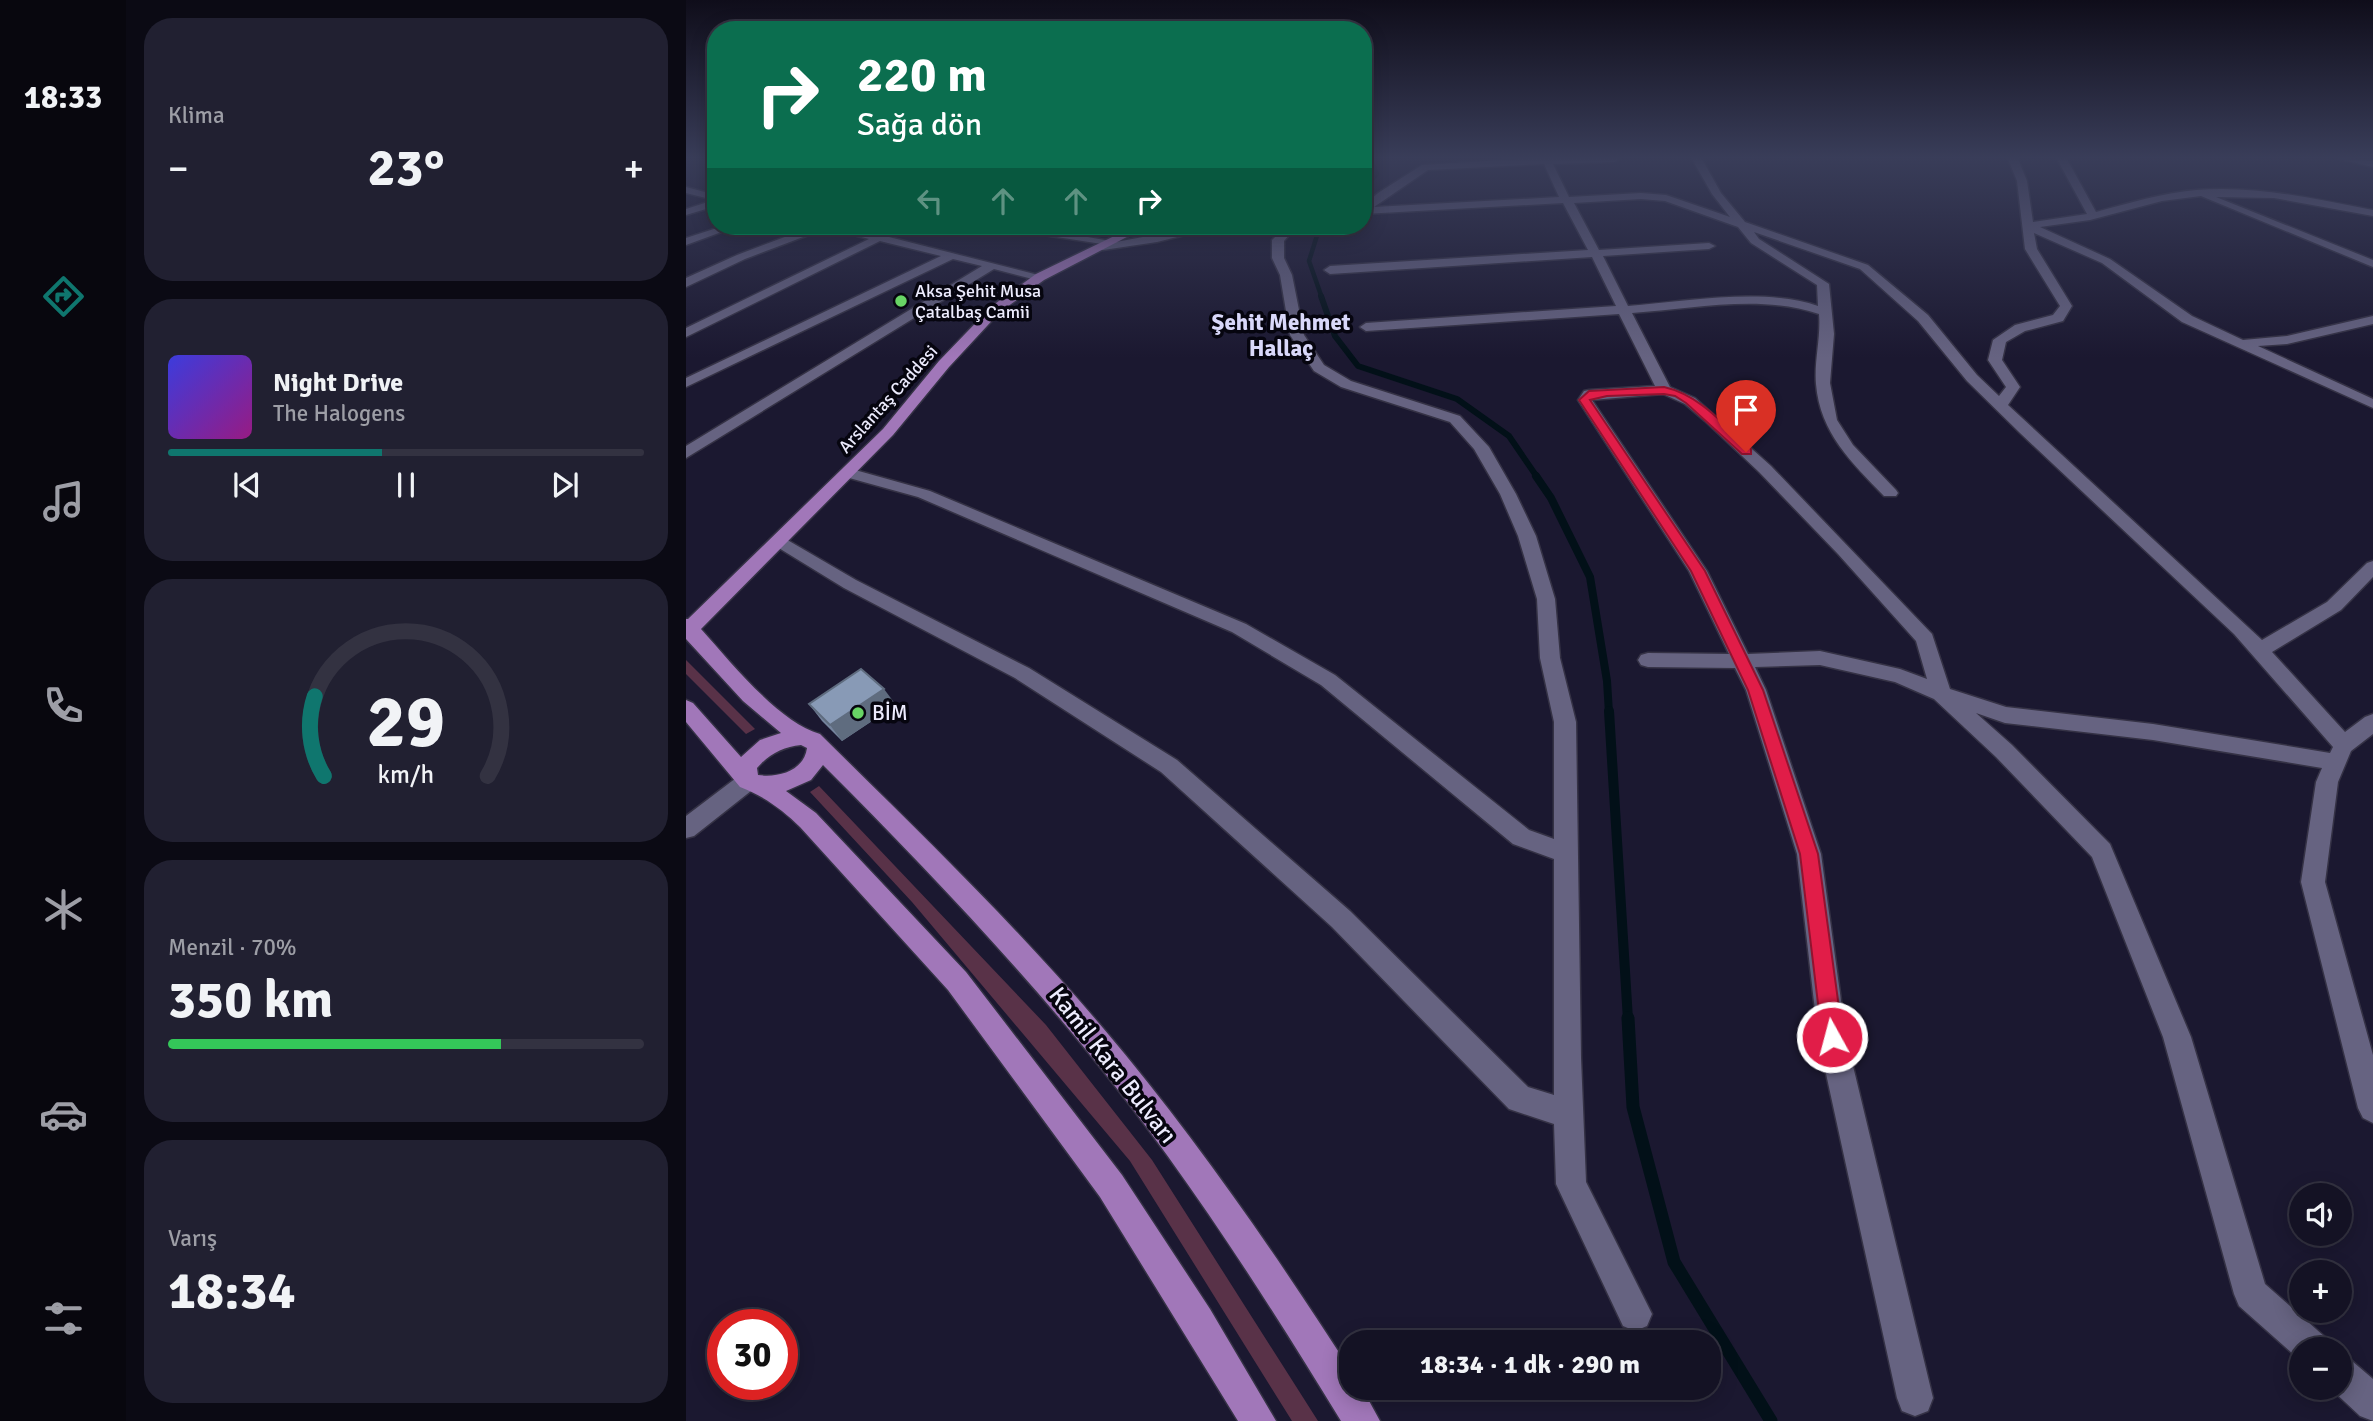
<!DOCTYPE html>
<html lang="tr">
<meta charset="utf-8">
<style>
:root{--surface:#141224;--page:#212031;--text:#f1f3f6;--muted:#9d9ea6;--line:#333241;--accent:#0f766e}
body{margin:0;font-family:Signika,sans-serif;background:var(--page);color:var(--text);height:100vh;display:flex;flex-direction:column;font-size:26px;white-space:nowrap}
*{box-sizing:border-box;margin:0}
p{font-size:23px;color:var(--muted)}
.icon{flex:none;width:38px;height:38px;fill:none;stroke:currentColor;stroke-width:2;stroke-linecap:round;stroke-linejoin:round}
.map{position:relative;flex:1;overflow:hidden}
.details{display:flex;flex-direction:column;gap:18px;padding:18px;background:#0b0a14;width:560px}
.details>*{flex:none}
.hud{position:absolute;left:21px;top:21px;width:665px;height:214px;border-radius:28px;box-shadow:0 4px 18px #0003,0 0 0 2px var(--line);background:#0b6e4f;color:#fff;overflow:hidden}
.fabs{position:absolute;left:1603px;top:1183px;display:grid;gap:14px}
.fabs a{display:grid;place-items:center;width:63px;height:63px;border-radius:50%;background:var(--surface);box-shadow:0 4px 18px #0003,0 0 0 2px var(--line);font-size:35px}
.speed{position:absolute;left:21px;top:1309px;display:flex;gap:14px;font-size:35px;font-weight:700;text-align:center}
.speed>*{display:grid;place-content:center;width:91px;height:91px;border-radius:50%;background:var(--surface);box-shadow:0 4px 18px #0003,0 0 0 2px var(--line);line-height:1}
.speed .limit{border:10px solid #d22;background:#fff;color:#111}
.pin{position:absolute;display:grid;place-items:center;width:60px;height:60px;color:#fff;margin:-72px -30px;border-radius:50% 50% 50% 0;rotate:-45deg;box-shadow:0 0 7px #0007}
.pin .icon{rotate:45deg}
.me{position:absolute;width:77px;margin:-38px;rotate:353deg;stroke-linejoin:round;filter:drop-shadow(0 0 5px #0008)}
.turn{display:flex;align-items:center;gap:24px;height:147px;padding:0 35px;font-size:32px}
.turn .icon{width:91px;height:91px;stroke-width:2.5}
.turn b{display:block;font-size:49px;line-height:60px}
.lanes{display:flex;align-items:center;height:66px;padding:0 35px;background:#0003;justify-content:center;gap:35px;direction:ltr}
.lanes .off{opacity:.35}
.big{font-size:52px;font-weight:700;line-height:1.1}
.details .widget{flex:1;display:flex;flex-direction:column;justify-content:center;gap:10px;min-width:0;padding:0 24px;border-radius:28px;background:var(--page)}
.details .dial{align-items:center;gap:0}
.dial svg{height:182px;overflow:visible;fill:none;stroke:var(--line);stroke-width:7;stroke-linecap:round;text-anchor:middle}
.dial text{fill:var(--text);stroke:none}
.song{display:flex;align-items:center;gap:21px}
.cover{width:84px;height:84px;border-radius:10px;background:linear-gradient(135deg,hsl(240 70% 55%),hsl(310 70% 35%))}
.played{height:7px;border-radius:4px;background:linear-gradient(90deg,var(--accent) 45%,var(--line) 45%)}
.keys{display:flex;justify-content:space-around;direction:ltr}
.heat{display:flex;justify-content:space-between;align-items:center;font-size:38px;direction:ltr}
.charge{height:10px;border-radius:5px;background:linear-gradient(90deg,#34c759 70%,var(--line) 0)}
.trip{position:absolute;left:653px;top:1330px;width:382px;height:70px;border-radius:28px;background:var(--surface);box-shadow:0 4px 18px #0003,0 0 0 2px var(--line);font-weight:700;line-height:70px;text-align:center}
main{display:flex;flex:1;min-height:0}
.tabs{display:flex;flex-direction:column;width:126px;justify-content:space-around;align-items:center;background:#08070e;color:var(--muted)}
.tabs .icon{width:49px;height:49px}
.tabs .active{color:var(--accent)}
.tabs b{font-size:32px;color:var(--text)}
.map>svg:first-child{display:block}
.green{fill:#593248}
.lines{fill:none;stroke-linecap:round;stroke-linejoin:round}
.stream-far4{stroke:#021018;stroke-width:4.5}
.stream-far3{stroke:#021018;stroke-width:6}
.stream-far2{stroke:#021018;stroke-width:8}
.stream-far1{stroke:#021018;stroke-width:10}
.stream{stroke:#021018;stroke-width:13}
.minor-casing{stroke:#353245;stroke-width:3}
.major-casing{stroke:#353245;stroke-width:3}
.minor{fill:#666381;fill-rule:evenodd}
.major{fill:#a177b9;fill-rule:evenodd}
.wall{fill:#75849d}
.shaded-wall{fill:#5f6c7f}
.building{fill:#889ab6;stroke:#5f6c7f;stroke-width:2}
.route{fill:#e11d48;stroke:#92132f;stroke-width:2}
.poi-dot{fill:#68d465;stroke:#06050f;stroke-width:2.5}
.labels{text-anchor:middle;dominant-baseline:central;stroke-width:7;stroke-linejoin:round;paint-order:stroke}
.far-poi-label{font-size:18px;fill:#edecfe;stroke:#06050f;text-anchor:start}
.far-street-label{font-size:18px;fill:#edecfe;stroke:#06050f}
.poi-label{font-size:21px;fill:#edecfe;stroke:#06050f;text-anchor:start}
.far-district-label{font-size:23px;font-weight:bold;fill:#d9d8fa;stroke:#06050f}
.near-street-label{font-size:24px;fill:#edecfe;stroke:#06050f}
</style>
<main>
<nav class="tabs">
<b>18:33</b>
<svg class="icon active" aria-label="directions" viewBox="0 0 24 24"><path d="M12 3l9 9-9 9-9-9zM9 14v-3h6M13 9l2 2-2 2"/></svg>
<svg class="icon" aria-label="music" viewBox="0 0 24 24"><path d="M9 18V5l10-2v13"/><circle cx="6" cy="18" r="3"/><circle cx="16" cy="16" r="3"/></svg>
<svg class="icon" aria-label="phone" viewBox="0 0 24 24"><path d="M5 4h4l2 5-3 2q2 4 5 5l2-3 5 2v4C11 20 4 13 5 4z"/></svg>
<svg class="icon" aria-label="climate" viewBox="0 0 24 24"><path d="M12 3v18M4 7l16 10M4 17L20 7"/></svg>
<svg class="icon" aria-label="car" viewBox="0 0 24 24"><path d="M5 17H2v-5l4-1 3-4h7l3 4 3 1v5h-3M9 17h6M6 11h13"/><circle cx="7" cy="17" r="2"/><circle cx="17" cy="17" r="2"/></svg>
<svg class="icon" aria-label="filters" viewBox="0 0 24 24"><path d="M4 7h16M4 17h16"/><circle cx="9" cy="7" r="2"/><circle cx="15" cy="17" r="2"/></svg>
</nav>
<section class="details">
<div class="widget"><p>Klima</p>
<div class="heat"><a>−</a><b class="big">23°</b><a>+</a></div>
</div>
<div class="widget">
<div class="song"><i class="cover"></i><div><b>Night Drive</b><p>The Halogens</p></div></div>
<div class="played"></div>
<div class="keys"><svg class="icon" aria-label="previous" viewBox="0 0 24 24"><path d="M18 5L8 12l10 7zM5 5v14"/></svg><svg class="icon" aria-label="pause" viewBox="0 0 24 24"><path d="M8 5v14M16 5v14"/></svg><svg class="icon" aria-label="next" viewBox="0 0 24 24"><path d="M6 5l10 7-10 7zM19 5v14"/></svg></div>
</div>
<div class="widget dial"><svg viewBox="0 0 100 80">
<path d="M14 69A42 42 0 1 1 86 69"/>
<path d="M14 69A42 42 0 0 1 10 34" stroke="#0f766e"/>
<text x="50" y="56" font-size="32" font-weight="700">29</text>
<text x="50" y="72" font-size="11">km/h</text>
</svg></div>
<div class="widget"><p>Menzil · 70%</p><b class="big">350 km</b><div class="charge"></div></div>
<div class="widget"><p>Varış</p><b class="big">18:34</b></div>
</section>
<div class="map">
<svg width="1687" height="1421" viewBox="0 0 1687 1421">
<rect width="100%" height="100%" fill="#1b1830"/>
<path class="green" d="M0,660L69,729L60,734L0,674Z
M133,786L360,1025L466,1160L632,1421H606L444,1161L226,902L124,792Z"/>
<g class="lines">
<path class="stream-far4" d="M677,189L691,174L685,159
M634,226L623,261L636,298"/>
<path class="stream-far3" d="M635,296L649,336L672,366L771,399L823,436L851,477"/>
<path class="stream-far2" d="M850,476L865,498L904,577L921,681L923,713"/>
<path class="stream-far1" d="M923,711L942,1020"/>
<path class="stream" d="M942,1018L947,1107L988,1262L1085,1421"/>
<g class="minor-casing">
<path id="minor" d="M831,159H933L928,162L867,164L883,197L955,193L980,195L1044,217L1026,194L1006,159H1016L1035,193L1059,222L1182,265L1242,315L1291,375L1313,396L1320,387L1302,360L1307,340L1329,325L1367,315L1374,306L1339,249L1331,181L1322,159H1332L1341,181L1347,222L1401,214L1371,159H1381L1410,212C1443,203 1476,193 1510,190C1570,185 1629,199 1687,210V216L1588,198L1530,197L1687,260V267L1515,196L1476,201L1404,220L1354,227L1424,259L1506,316L1557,340L1601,336L1687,316V324L1601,344L1572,346L1687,399V408L1496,322L1416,263L1348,233L1351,249L1386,306L1377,321L1339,331L1320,342L1316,360L1334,387L1322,405L1576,640L1641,602L1681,563L1687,561V577L1655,610L1586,652L1659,732L1679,717L1687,714V734L1665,751L1652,782L1639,882L1687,1055V1123L1677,1118L1672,1108L1615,882L1630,782L1636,768L1467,740L1319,723L1290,713L1326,745L1424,844L1505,1037L1579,1284L1639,1337L1644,1349H1615V1361L1553,1306L1548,1294L1477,1037L1406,857L1310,757L1248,699L1209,682L1134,665L1069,667L1080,690L1135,854L1160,1037L1247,1398L1242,1411L1229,1416L1216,1411L1211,1398L1132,1037L1111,854L1060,690L1049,668L962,667L955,665L952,660L955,655L962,653L1043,654L1003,571L892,400L898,391L903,390L969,386L933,314L680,331L674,327L680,323L930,306L906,257L644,274L638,270L644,266L902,250L877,203L677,214V206L692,193L736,165ZM858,164L873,197L688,207L742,170ZM955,199L979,201L1052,227L1065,243L1131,285L1132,306C1079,287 998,302 942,306L917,256L1023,249L1029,246L1023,243L913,250L888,203ZM1068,232L1174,269L1232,321L1281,381L1334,433L1548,634L1647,747L1644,753L1467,724L1320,707L1264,689L1246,634L1085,466L1009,398L984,387L946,313C1006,309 1075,294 1133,314C1135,338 1128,361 1130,384C1134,433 1166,463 1198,496H1210L1212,493L1210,490L1167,445L1151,420L1144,383L1148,334L1143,284L1073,239ZM977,394L999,404L1019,421L1073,472L1152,554L1230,641L1241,679L1214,669L1134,651L1062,654L1021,571L906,400Z
M1652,159L1687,161V167Z
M0,187L30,195V206L0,215V209L28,200L0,193Z
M37,226H52L0,245V238Z
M128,226H157L192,234L209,226H222L203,237L360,277L354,281L308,269L0,458V446L296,266L267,259L0,387V378L255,256L194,241L0,337V328L183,239L141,228L59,259L0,287V278L51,255Z
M314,226H339L430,242L516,226H535L471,242L417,250L411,247L416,244L319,229Z
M600,226H611L598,241V258L606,275L618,335L638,365L665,381L774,416L803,447L830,494L850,536L869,599L874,658L890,722L895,1058L900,1182L966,1314L961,1326L949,1331L937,1326L870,1184L868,1124L823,1109L646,927L475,772L329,678L158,588L83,542L86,538H98L170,580L343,668L491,760L664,911L842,1087L868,1095V859L827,844L635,685L546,632L232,497L156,476L154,473L162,468L244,491L560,624L649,675L843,830L868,839V722L854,658L851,599L832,536L814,494L788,449L764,422L655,387L628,371L604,335L594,275L586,258V240Z
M62,772L70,775L73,781L70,787L8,836L0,838V816L54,775Z
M1654,1356L1666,1361L1687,1379V1421L1674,1416L1644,1388H1654Z"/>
</g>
<g class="major-casing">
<path id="major" d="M449,226H462L358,280L314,312L263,367L207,435L15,629C44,661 92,722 134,734C231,830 329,924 417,1028C508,1135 589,1253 665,1371V1388H676L694,1421H655C576,1292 493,1162 396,1045C315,947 227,855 137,765L125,780L100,791L130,813L280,972L436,1175L524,1309L590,1421H552L414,1197L262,990L114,827C97,810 76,795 54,787L0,722V700L7,703L55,757L74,740L95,733L57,701L0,639V619H2L197,429L253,361L306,306L350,274ZM115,745L121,748C118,771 92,778 72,775L71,768C83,754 97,747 115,745Z"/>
</g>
<use href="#minor" class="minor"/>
<use href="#major" class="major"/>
</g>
<path class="wall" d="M123,704L210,705L156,741L136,721Z"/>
<path class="shaded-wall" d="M198,689L210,705L156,741L144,725Z"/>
<path class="building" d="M175,669L198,689L144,725L123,704Z"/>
<linearGradient id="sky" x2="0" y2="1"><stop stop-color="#0f0d1a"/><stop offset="0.44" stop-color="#393d59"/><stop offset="1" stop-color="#393d59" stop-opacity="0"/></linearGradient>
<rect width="1687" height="358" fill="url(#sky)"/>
<path class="route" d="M978,387C1014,395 1038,425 1065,449V454H1056L1000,403L989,396L978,394L921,396L904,400L1019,571L1077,690L1132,854L1157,1037L1154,1045L1146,1047L1139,1045L1136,1037L1114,854L1062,690L1005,571L893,400L903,391Z"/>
<g class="poi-dot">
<circle cx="215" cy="301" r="7"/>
<circle cx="172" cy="713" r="7"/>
</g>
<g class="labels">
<g class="far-poi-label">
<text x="229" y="291">Aksa Şehit Musa<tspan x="229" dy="21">Çatalbaş Camii</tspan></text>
</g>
<g class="far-street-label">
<text transform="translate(202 399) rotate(-48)">Arslantaş Caddesi</text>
</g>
<g class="poi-label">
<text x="186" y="713">BİM</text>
</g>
<g class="far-district-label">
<text x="595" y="322">Şehit Mehmet<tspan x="595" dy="26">Hallaç</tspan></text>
</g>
<g class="near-street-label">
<text transform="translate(427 1065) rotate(52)">Kamil Kara Bulvarı</text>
</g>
</g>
</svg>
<div class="fabs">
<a><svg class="icon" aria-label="sound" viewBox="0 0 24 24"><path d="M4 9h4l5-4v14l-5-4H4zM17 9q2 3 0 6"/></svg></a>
<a>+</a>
<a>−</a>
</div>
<div class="speed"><div class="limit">30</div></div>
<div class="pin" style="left:1060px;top:452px;background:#d93025"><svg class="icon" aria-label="arrive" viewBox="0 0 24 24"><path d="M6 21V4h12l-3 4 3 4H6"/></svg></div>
<svg class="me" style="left:1146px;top:1037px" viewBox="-20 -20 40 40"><circle r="17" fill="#e11d48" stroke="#fff" stroke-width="3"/><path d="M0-11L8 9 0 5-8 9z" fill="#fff"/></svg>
<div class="trip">18:34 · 1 dk · 290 m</div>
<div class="hud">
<div class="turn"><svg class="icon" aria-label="right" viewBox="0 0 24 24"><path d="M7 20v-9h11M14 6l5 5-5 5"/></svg><div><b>220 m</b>Sağa dön</div></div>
<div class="lanes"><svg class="icon off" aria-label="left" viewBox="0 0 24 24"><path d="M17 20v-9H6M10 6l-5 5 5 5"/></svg><svg class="icon off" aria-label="ahead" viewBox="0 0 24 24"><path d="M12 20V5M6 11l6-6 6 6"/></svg><svg class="icon off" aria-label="ahead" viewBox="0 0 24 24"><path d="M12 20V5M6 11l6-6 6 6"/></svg><svg class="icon" aria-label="right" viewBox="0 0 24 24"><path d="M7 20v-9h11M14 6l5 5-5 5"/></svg></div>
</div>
</div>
</main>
